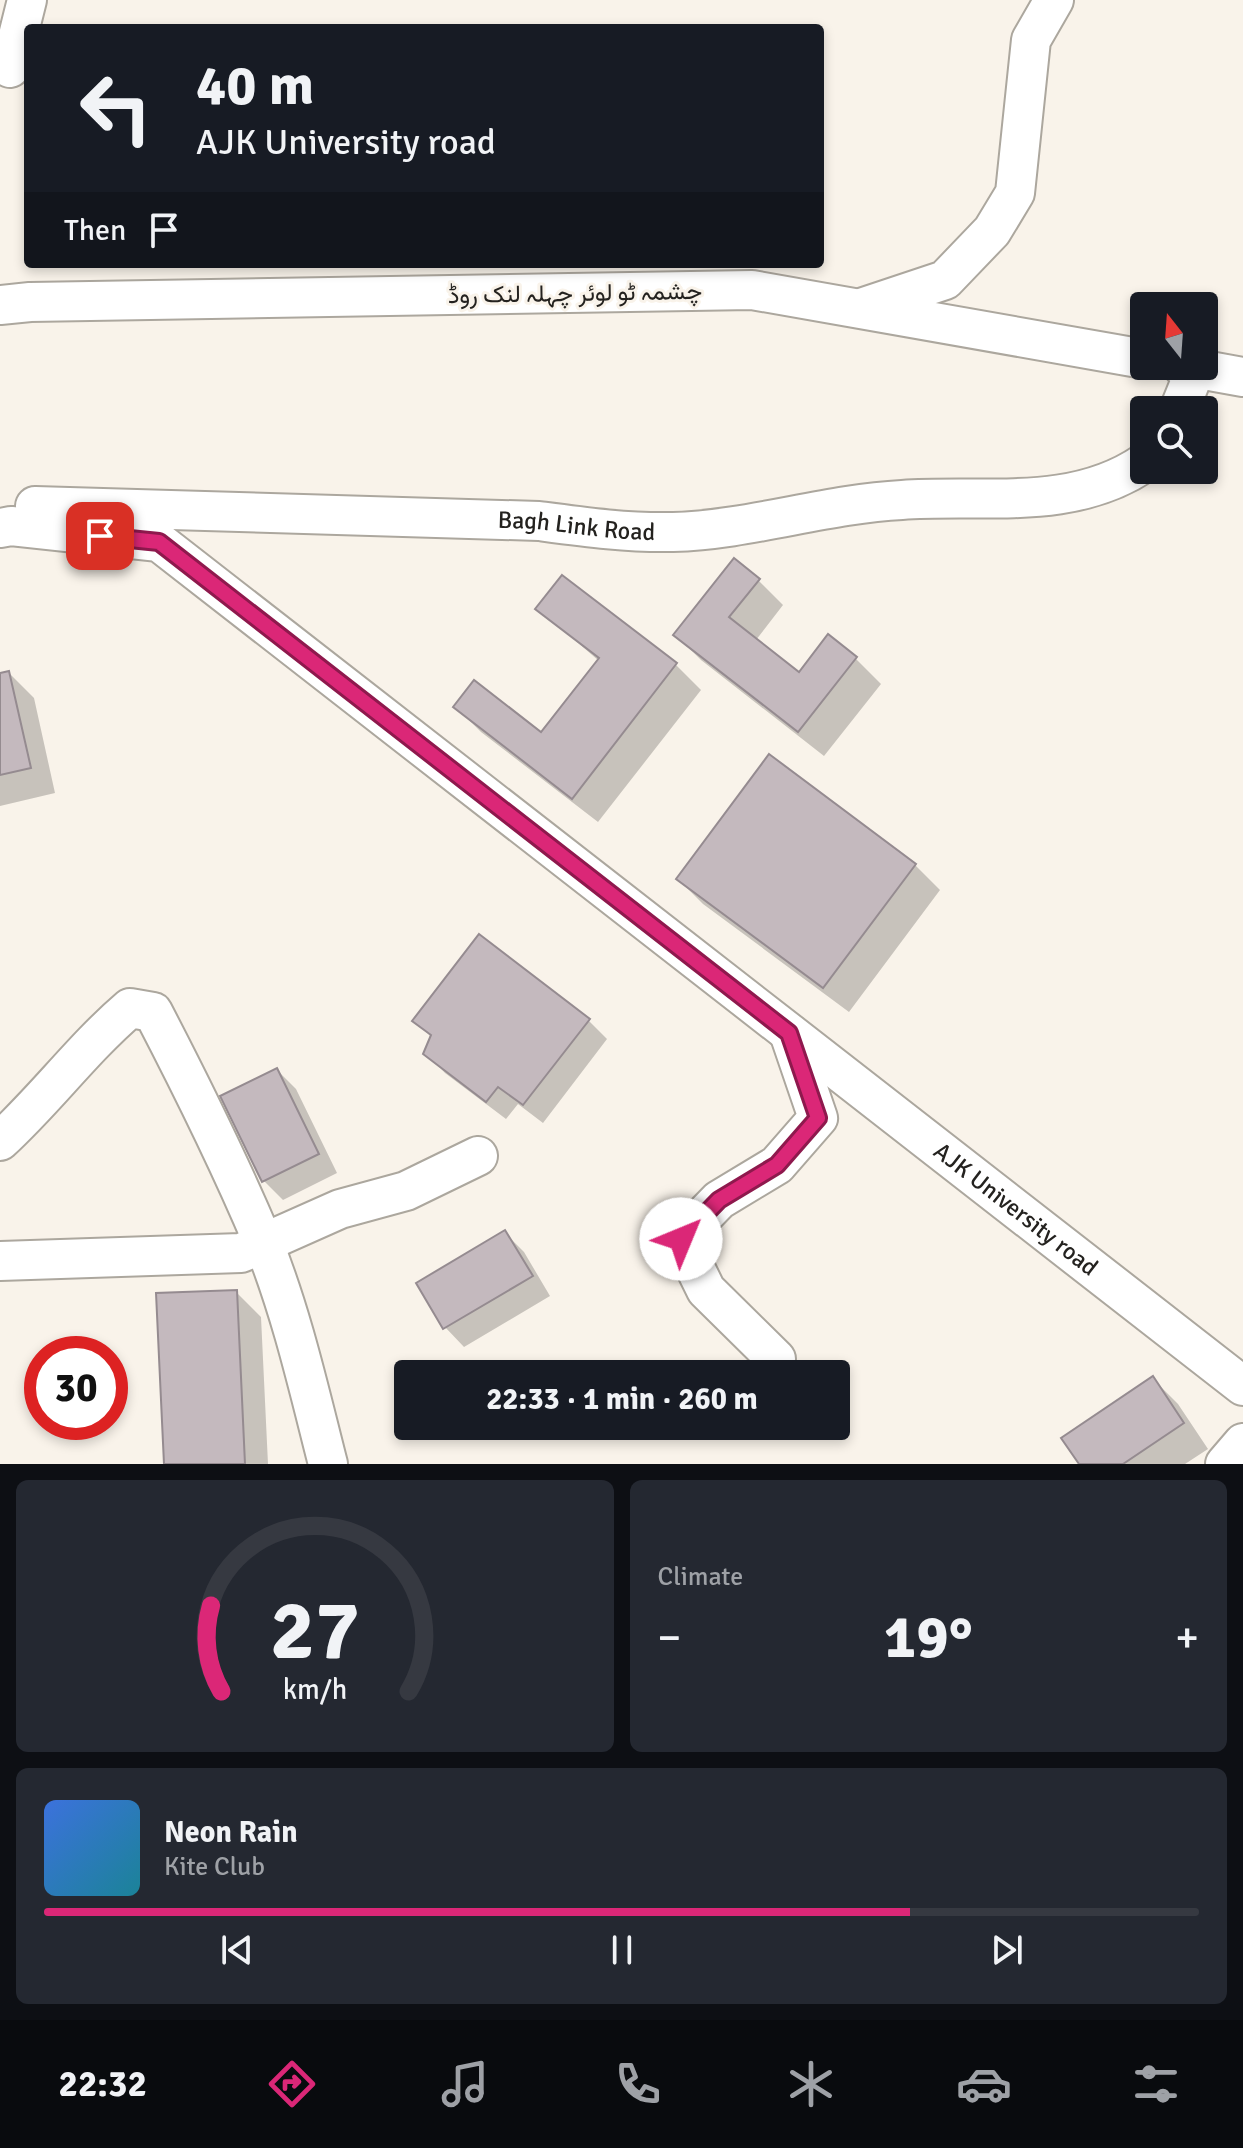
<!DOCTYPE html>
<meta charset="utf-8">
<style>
:root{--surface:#171b24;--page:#242831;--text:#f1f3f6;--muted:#9ea1a6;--line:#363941;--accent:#db2777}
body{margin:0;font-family:Signika,Vazirmatn,sans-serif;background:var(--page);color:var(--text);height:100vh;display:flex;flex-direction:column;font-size:30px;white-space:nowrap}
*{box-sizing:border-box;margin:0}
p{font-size:26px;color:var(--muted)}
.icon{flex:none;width:44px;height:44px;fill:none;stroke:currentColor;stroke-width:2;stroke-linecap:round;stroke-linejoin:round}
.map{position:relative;height:1464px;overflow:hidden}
.drawer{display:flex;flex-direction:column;gap:16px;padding:16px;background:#0d0f14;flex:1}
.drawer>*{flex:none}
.hud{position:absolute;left:24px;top:24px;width:800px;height:244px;border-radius:8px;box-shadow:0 4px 12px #0003;background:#171b24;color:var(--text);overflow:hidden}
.needle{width:52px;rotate:343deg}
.controls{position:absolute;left:1130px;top:292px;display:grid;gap:16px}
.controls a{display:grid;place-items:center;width:88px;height:88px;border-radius:8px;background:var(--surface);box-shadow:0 4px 12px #0003;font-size:40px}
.speed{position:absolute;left:24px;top:1336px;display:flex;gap:16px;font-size:40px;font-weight:700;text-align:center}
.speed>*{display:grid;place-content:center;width:104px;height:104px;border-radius:50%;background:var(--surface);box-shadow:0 4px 12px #0003;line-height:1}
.speed .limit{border:12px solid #d22;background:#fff;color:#111}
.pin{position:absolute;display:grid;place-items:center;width:68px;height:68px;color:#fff;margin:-34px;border-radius:16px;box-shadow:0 4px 12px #0006}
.me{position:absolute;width:88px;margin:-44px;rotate:45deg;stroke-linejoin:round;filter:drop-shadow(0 0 6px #0008)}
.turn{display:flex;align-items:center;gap:28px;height:168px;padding:0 40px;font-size:36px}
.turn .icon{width:104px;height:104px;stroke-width:2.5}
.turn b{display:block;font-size:56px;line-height:68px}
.then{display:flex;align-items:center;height:76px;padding:0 40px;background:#0003;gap:16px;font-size:30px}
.big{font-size:60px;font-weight:800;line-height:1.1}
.drawer .card{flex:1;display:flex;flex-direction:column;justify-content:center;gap:12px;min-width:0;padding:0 28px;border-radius:12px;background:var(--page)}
.drawer .dial{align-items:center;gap:0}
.dial svg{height:208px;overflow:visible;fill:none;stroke:var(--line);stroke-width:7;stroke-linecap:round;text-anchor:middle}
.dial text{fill:var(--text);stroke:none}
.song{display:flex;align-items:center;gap:24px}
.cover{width:96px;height:96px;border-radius:12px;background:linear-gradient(135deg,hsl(220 70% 55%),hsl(190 70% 35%))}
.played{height:8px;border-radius:4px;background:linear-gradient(90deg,var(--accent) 75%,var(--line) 75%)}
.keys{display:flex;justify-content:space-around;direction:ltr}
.heat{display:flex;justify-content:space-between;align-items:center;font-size:44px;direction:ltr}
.drawer .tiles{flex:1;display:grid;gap:16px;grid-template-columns:1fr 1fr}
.card:last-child{grid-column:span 2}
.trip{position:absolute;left:394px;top:1360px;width:456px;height:80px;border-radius:8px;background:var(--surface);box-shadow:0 4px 12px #0003;font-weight:800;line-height:80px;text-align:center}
.menu{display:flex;height:128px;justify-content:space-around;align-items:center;background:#090b0e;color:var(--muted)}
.menu .icon{width:56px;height:56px}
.menu .on{color:var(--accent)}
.menu b{font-size:36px;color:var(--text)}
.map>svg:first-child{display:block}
.shadow{fill:#0003}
.building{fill:#c4b9be;stroke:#958b90;stroke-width:2}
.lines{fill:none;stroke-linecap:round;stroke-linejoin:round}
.minor-casing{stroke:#aca79e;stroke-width:42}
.minor{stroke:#fff;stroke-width:38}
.route-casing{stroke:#8e194d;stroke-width:20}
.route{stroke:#db2777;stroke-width:14}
.labels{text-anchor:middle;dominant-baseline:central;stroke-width:6;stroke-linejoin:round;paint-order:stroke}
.street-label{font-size:24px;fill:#24221f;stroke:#f9f3ea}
</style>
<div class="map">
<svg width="1243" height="1464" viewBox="0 0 1243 1464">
<rect width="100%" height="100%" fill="#f9f3ea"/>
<path class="shadow" d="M562,577L676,665L701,690L598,822L481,732L456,707L542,735L599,661L538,608Z
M758,580L783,605L756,640L799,675L856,659L881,684L824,756L701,660L676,635Z
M9,673L34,698L55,793L0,806V675Z
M769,757L915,865L940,890L849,1012L703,904L678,879Z
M415,1020H588L607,1039L543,1123L518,1104L506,1119L445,1073L426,1053L432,1038Z
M277,1070L296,1089L337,1173L283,1200L264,1181Z
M505,1233L524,1252L550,1296L464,1347L445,1327Z
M236,1292L261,1317L268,1464H166Z
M1153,1379L1178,1404L1208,1449L1185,1464H1081Z"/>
<path class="building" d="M734,558L760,579L729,617L799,672L828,634L857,657L798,732L673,635Z
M562,575L677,663L572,799L453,707L474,680L541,732L599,658L535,609Z
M9,671L31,768L0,775V673Z
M769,754L916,864L823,988L676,879Z
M479,934L590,1019L523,1105L498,1087L486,1102L423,1054L431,1035L412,1021Z
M277,1068L319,1154L262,1182L220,1096Z
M505,1230L533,1276L443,1329L416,1283Z
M237,1290L245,1464H164L156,1293Z
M1153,1376L1184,1423L1123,1464H1079L1061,1438Z"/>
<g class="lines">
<g class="minor-casing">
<g id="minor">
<path d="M10,68L27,0"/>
<path d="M0,305L30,302L752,290L1144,359"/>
<path d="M864,307L945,280L992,231L1015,193L1031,40L1054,0"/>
<path d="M1182,366L1243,377"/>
<path d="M1179,410L1196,368"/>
<path id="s1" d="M35,506L539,521C584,527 627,533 673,532C749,530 825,504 902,500C984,494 1072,512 1144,463"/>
<path id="s2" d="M0,528L11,526L159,542L1243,1386"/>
<path d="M0,1141C46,1099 82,1049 130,1008L153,1012C192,1087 230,1164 263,1242C292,1314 309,1390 328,1464"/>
<path d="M0,1261L241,1253L340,1209L406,1191L478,1156"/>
<path d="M776,1359L706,1290L681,1239L719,1200L777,1165L818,1118L789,1033"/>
<path d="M1225,1464L1243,1443"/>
</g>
</g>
<use href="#minor" class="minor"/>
</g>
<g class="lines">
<g class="route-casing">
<path id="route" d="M100,536L159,542L789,1033L818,1118L777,1165L719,1200L681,1239"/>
</g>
<use href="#route" class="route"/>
</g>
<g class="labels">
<g class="street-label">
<text transform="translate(575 293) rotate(-1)">چشمہ ٹو لوئر چہلہ لنک روڈ</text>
<text stroke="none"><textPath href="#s1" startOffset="542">Bagh Link Road</textPath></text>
<text stroke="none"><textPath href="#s2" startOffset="1246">AJK University road</textPath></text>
</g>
</g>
</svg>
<div class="controls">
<a><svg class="needle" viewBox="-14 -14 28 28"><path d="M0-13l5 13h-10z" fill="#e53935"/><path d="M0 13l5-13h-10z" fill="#9ea1a6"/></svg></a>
<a><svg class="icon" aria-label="search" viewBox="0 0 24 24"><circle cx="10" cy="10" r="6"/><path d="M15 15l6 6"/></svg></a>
</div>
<div class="speed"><div class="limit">30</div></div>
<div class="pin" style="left:100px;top:536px;background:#d93025"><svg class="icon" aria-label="arrive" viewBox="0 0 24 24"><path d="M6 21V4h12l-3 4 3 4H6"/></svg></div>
<svg class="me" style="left:681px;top:1239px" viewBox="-20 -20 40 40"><circle r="19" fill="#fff"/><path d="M0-13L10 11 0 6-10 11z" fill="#db2777"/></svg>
<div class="trip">22:33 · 1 min · 260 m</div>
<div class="hud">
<div class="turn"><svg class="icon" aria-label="left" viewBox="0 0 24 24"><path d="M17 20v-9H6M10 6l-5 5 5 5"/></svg><div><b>40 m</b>AJK University road</div></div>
<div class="then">Then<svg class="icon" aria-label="arrive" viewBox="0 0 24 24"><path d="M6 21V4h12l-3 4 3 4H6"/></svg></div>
</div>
</div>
<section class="drawer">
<div class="tiles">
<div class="card dial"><svg viewBox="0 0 100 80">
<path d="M14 69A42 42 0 1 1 86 69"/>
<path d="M14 69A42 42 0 0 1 10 36" stroke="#db2777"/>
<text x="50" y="56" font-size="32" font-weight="700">27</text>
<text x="50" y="72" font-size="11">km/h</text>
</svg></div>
<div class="card"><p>Climate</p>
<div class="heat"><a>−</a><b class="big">19°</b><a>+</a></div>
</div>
<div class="card">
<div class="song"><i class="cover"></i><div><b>Neon Rain</b><p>Kite Club</p></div></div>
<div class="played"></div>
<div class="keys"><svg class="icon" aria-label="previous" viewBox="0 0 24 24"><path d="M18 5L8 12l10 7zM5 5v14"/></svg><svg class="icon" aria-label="pause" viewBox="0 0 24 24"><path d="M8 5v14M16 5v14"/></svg><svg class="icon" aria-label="next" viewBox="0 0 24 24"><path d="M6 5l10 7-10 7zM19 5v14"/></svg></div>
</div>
</div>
</section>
<nav class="menu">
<b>22:32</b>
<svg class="icon on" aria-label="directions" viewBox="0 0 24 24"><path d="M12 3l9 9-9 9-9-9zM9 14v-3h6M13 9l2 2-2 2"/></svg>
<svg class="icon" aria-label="music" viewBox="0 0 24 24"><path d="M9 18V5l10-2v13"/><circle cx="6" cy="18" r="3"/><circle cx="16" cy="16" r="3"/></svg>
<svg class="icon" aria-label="phone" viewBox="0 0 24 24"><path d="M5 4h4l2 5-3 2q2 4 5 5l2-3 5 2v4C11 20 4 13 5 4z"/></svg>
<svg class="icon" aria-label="climate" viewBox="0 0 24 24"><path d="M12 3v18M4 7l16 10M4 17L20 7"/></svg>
<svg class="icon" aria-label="car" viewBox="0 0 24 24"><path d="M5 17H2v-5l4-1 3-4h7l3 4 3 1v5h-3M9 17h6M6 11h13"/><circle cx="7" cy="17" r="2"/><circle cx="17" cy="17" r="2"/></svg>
<svg class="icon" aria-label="filters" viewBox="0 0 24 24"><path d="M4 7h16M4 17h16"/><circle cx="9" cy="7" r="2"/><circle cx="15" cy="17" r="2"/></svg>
</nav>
